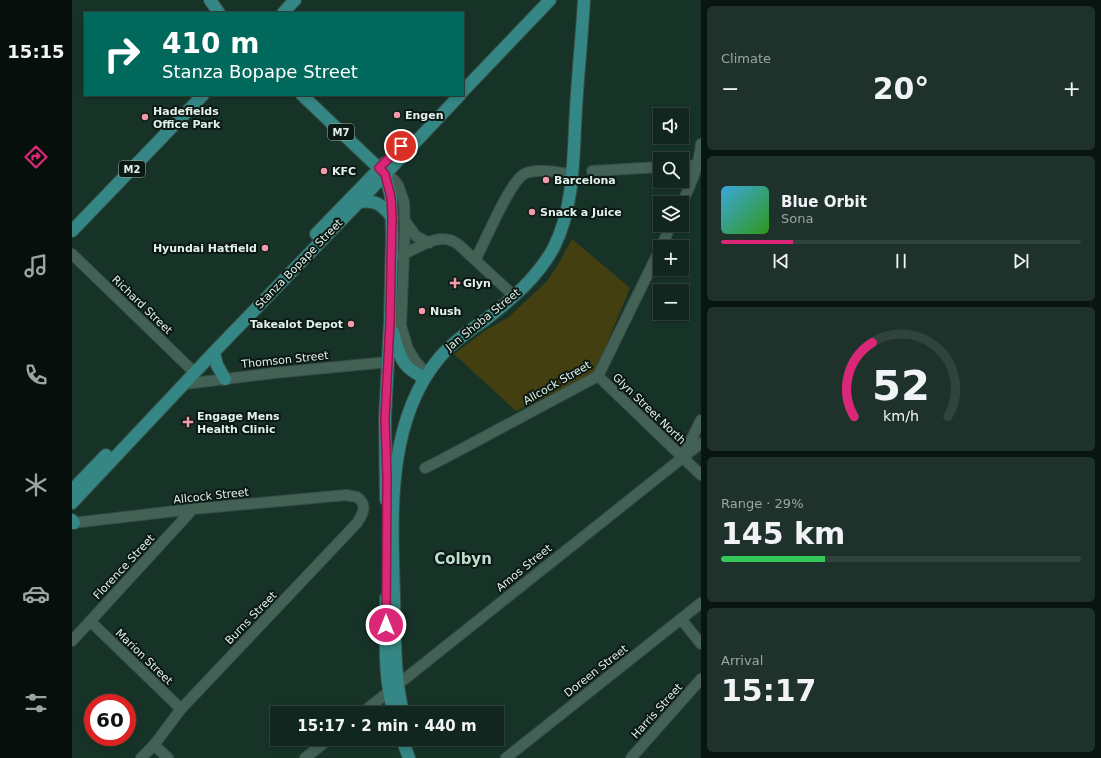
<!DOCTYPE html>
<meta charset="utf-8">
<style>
:root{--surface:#11261e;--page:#1e322b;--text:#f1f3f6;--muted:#9ca5a4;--line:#30433c;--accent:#db2777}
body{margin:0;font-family:"DejaVu Sans",sans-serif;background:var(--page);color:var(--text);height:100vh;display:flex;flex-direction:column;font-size:15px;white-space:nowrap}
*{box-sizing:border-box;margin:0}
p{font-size:13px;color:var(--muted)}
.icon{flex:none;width:22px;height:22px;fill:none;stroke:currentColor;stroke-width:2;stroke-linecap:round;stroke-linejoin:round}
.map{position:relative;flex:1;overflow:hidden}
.sheet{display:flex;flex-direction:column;gap:6px;padding:6px;background:#091510;width:400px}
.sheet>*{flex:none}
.top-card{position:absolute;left:12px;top:12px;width:380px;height:84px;border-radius:0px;box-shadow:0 2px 6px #0003,0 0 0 1px var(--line);background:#00695c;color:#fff;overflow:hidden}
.fabs{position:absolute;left:581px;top:108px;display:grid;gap:8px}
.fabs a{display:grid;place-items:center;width:36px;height:36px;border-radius:0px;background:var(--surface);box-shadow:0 2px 6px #0003,0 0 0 1px var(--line);font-size:20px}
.speed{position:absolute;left:12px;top:694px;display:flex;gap:8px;font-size:20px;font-weight:700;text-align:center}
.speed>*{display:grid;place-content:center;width:52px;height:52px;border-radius:50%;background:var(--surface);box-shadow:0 2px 6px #0003,0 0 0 1px var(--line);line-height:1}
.speed .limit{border:6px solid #d22;background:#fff;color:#111}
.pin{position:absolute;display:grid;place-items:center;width:34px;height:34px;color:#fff;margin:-17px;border:2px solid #fff;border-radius:50%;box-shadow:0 1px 4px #0007}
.me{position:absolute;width:44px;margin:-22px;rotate:0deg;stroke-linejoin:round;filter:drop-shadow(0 0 3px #0008)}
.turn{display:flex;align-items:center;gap:14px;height:84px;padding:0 12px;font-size:18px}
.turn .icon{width:52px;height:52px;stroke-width:2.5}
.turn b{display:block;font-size:28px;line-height:34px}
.big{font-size:30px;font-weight:700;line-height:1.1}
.sheet .tile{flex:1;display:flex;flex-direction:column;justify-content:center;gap:6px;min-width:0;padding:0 14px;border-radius:6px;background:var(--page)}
.sheet .dial{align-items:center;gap:0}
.dial svg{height:104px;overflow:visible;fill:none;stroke:var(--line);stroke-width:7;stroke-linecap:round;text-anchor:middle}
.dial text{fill:var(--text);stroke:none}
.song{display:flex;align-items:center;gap:12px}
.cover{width:48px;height:48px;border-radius:6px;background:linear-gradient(135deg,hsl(200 70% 55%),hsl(110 70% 35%))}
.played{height:4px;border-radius:2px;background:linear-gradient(90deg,var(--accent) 20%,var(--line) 20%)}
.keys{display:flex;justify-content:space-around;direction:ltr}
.heat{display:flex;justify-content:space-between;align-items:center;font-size:22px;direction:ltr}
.charge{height:6px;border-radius:3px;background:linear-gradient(90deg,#34c759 29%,var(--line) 0)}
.trip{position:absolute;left:198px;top:706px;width:234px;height:40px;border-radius:0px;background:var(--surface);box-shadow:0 2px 6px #0003,0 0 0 1px var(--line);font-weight:700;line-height:40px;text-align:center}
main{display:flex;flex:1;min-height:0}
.dock{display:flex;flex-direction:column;width:72px;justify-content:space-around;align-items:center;background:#070f0c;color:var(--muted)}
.dock .icon{width:28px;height:28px}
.dock .on{color:var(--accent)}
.dock b{font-size:18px;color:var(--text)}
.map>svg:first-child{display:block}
.green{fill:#443f10}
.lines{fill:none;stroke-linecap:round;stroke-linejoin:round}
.minor-casing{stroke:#364e45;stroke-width:12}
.major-casing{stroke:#364e45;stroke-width:14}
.minor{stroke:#446155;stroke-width:10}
.major{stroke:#348784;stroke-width:12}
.route-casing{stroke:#8e194d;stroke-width:10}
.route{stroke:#db2777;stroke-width:7}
.poi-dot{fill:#f39aa8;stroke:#0c1813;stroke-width:1.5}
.labels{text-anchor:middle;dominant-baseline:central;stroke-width:4;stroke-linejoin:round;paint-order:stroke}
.shield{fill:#0c1813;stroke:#a0b0a9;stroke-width:1}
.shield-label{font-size:10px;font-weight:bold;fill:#e0f1e9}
.poi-label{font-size:11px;font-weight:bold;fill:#e0f1e9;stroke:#0c1813;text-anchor:start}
.street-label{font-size:11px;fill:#e0f1e9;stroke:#0c1813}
.district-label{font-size:15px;font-weight:bold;fill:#bcddce;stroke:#0c1813}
</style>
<main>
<nav class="dock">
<b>15:15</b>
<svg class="icon on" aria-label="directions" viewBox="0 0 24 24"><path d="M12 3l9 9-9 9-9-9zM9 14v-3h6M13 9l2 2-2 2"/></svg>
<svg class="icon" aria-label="music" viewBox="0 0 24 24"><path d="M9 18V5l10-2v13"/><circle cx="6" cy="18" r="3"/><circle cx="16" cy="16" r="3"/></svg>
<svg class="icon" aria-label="phone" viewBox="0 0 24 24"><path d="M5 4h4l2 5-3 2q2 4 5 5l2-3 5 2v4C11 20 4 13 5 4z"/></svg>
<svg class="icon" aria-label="climate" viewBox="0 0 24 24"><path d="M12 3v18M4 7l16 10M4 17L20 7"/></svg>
<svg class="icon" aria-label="car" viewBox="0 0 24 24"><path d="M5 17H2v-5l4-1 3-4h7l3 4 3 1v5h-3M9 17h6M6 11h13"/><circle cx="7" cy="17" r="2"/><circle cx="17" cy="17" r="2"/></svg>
<svg class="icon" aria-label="filters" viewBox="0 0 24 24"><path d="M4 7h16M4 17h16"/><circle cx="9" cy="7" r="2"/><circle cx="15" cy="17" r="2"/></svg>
</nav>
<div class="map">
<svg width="629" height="758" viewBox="0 0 629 758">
<rect width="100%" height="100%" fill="#173328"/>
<path class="green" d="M500,239L558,288L523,372L483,393L444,411L382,354L414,330L437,317L476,280L488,261Z"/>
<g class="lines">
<g class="minor-casing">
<path id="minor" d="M610,166L629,165
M520,171L588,167
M313,174L322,180L326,185L332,202L333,228L329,326L336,349L344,362L355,374
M610,203C619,184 627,166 629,144
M333,221L344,236L357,243
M589,247L599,225
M0,254L123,373
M327,256C346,249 368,229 387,245L442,296
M403,260C413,243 438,179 454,173C468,168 486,173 500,174
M526,376L629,475
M113,384L202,373L316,362
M612,454L629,420
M353,468L371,459L526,376L588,249
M0,523L121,509L274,495L285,497C296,505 291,514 285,523L109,709L82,745L69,758
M609,619L629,644
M18,621L109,709
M0,641L121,509
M290,713L629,443
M82,745L96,758
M233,758L257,739
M434,758L629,603
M559,758L629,679"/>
</g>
<g class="major-casing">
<path id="major" d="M138,0L147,13
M211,13L223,0
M391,91L478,0
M230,95L313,174L319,197L320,236L318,322L313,418L314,500
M287,202C304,200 309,204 320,217
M0,231L131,95
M244,234L313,163
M321,332C328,356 328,367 353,378
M142,352L145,365L153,379
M0,490L34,455
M0,503L142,352L287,202L388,95
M0,520L2,523
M314,598C314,636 311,676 322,713
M331,713C322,675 323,635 322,597C320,517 313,422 368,357C381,342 397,331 413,320C440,299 466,277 482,247C503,205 501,155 504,109C506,73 510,36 512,0
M330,739L337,758"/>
</g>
<use href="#minor" class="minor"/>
<use href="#major" class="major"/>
</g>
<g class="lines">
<g class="route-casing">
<path id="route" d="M314,625L315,478L313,418L318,322L320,217L319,197L315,182L313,174L307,168L329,146"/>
</g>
<use href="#route" class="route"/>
</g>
<g class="poi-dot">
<circle cx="325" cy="115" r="4"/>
<circle cx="73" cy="117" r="4"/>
<circle cx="252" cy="171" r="4"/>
<circle cx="474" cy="180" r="4"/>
<circle cx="460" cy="212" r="4"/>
<circle cx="193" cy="248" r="4"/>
<path d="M381 277h4v4h4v4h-4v4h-4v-4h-4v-4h4z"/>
<circle cx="350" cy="311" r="4"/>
<circle cx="279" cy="324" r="4"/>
<path d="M114 416h4v4h4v4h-4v4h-4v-4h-4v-4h4z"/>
</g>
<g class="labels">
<g class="shield">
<rect x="256" y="124" width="26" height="16" rx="3"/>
<rect x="47" y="161" width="26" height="16" rx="3"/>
</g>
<g class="shield-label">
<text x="269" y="132">M7</text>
<text x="60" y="169">M2</text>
</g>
<g class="poi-label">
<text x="81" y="111">Hadefields<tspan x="81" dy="13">Office Park</tspan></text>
<text x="333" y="115">Engen</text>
<text x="260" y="171">KFC</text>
<text x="482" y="180">Barcelona</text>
<text x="468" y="212">Snack a Juice</text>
<text x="185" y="248" text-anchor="end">Hyundai Hatfield</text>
<text x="391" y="283">Glyn</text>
<text x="358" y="311">Nush</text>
<text x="271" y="324" text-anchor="end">Takealot Depot</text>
<text x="125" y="416">Engage Mens<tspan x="125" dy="13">Health Clinic</tspan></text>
</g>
<g class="street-label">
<text transform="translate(227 264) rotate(-46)">Stanza Bopape Street</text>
<text transform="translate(70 305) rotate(44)">Richard Street</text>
<text transform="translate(411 320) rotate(-39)">Jan Shoba Street</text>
<text transform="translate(213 360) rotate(-6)">Thomson Street</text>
<text transform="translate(485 383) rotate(-30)">Allcock Street</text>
<text transform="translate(577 409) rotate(44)">Glyn Street North</text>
<text transform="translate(139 496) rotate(-6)">Allcock Street</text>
<text transform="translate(52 567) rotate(-47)">Florence Street</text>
<text transform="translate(452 568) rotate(-39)">Amos Street</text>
<text transform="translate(179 618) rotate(-46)">Burns Street</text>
<text transform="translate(72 657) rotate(44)">Marion Street</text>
<text transform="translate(524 671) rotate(-38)">Doreen Street</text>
<text transform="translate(585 711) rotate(-48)">Harris Street</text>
</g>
<g class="district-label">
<text x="391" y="559">Colbyn</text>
</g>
</g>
</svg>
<div class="fabs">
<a><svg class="icon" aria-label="sound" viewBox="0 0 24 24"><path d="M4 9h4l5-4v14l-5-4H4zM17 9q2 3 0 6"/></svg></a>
<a><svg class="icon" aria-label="search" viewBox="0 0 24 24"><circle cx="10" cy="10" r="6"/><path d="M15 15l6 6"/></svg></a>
<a><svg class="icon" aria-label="layers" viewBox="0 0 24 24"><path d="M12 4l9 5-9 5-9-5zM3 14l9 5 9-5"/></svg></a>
<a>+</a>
<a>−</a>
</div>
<div class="speed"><div class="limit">60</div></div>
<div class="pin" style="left:329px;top:146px;background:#d93025"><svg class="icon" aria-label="arrive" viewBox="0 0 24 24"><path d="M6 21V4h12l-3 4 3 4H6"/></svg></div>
<svg class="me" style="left:314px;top:625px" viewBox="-20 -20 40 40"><circle r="17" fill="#db2777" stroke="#fff" stroke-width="3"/><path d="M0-11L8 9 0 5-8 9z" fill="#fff"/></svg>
<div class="trip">15:17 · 2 min · 440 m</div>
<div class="top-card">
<div class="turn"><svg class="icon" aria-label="right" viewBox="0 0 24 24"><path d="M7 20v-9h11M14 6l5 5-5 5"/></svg><div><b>410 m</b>Stanza Bopape Street</div></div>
</div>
</div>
<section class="sheet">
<div class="tile"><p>Climate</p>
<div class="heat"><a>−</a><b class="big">20°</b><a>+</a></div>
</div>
<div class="tile">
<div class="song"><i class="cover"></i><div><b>Blue Orbit</b><p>Sona</p></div></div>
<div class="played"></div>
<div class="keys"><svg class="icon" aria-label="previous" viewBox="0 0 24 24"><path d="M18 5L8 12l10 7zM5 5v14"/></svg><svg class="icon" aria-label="pause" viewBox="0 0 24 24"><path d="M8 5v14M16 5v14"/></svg><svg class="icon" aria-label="next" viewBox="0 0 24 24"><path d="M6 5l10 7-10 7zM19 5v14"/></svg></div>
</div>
<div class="tile dial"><svg viewBox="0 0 100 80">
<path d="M14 69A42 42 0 1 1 86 69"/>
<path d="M14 69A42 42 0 0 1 28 12" stroke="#db2777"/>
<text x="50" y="56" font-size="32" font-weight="700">52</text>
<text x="50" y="72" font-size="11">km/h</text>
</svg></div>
<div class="tile"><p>Range · 29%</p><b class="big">145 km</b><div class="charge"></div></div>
<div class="tile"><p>Arrival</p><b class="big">15:17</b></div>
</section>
</main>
